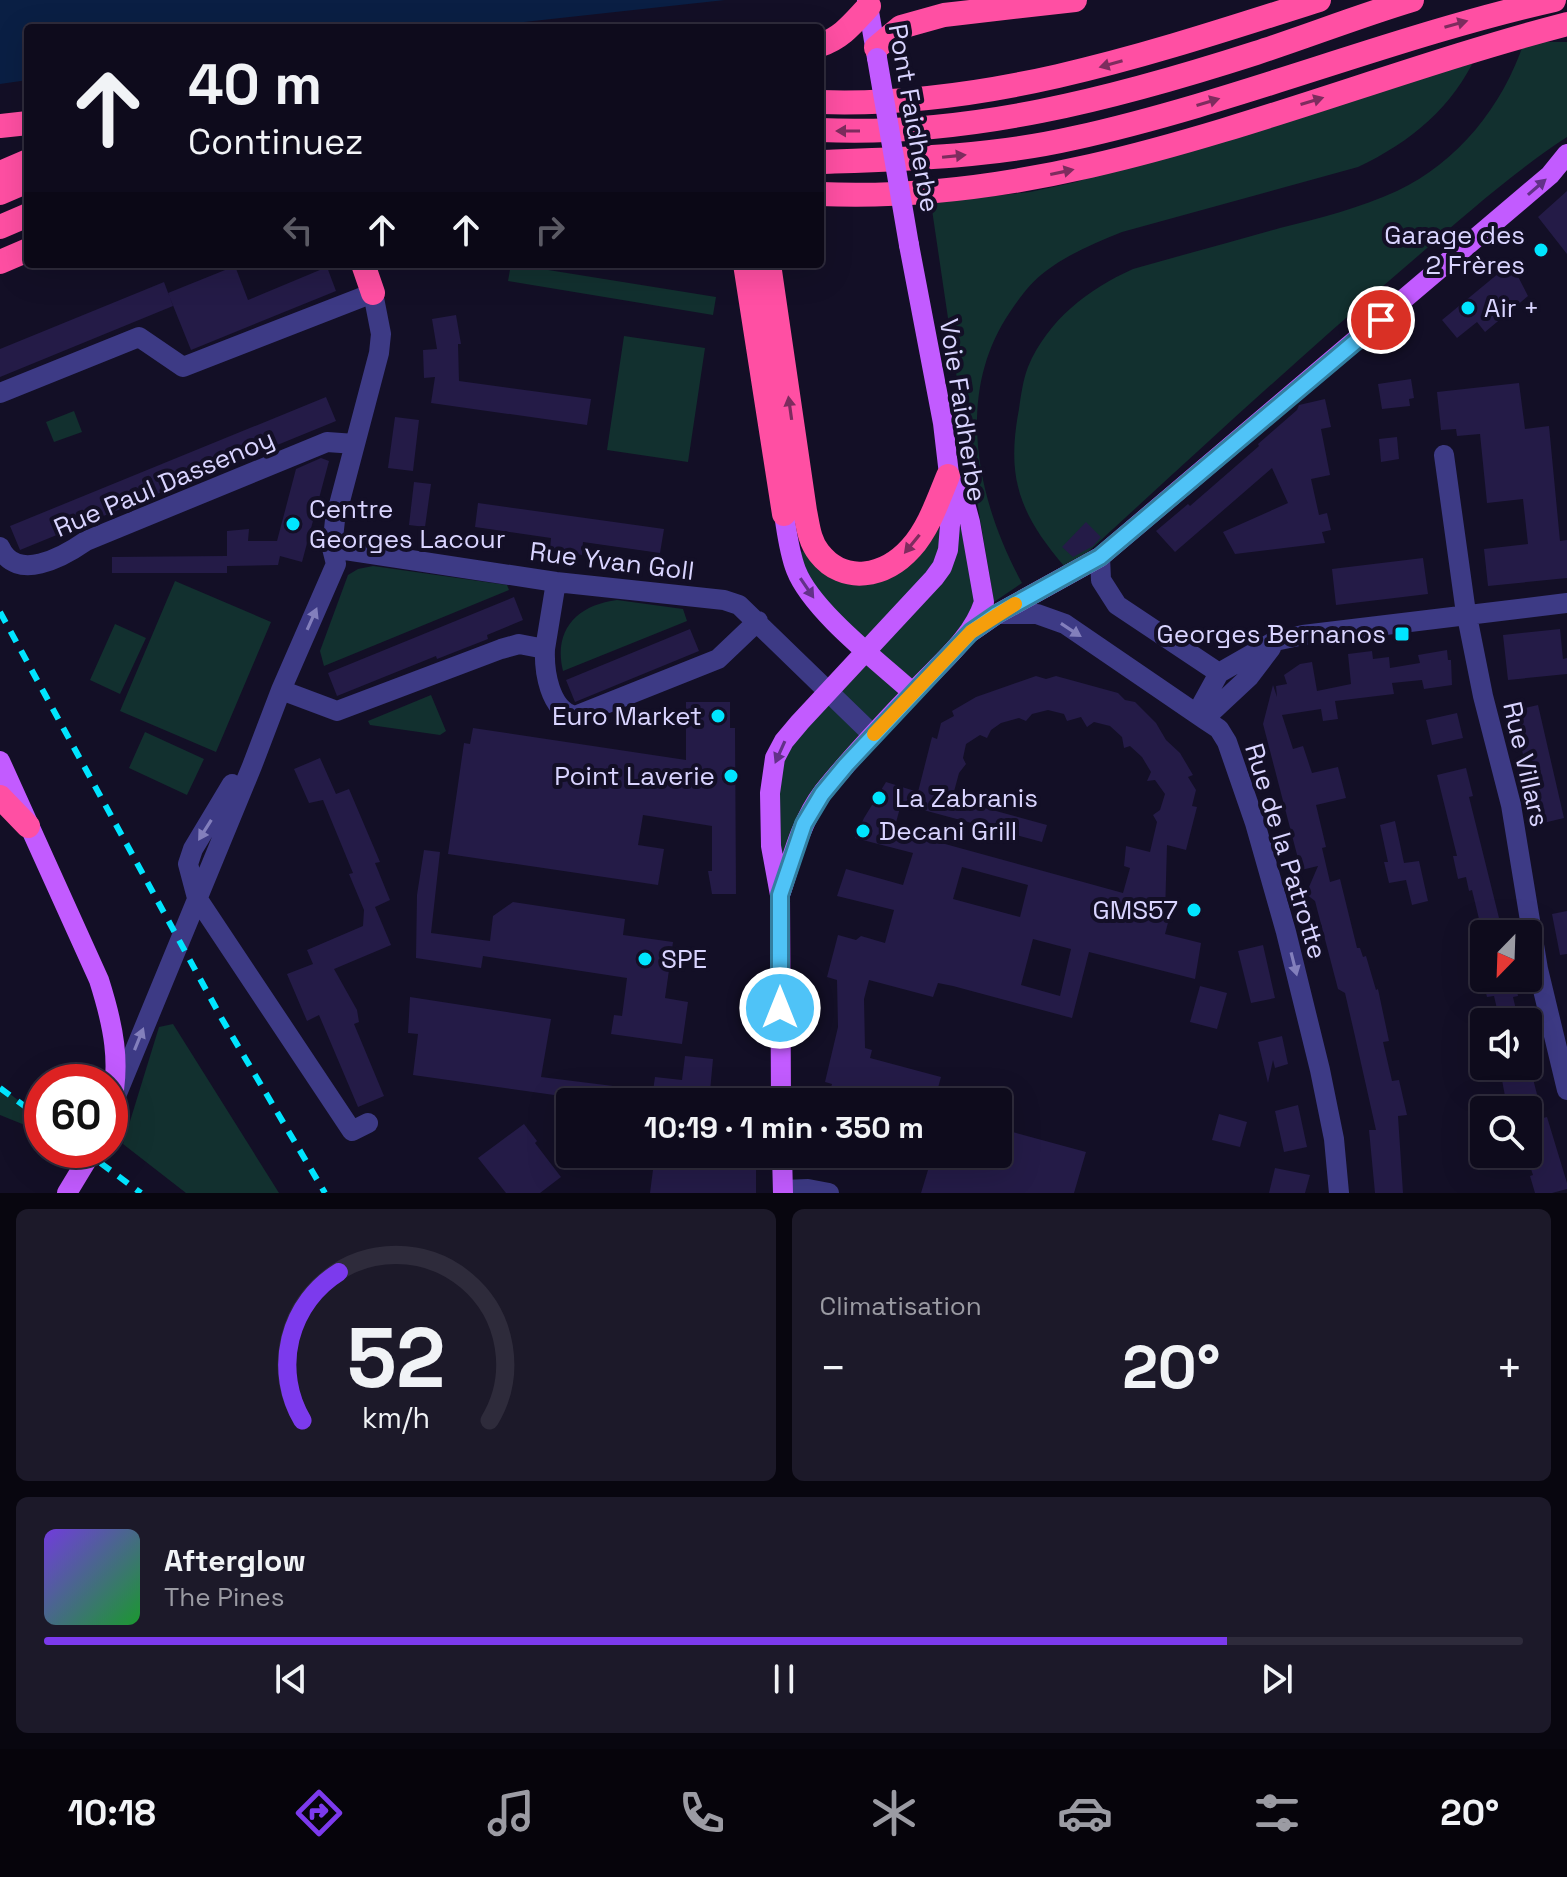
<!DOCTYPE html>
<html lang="fr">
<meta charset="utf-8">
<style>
:root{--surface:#0e0b1c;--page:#1c1929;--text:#f1f3f6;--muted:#9b9ba3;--line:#2e2b3b;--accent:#7c3aed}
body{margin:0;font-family:"Space Grotesk",sans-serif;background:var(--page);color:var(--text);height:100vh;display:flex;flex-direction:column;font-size:30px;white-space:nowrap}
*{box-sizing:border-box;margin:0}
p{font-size:26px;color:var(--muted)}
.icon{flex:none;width:44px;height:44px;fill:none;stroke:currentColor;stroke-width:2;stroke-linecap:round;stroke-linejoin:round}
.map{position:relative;height:1193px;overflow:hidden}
.sheet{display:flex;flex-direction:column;gap:16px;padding:16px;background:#08060f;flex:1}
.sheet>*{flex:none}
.guide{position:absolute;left:24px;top:24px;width:800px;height:244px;border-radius:8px;box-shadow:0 8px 32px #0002,0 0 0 2px var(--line);background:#0e0b1c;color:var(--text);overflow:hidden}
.needle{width:52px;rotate:203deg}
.controls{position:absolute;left:1470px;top:920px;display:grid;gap:16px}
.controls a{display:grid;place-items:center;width:72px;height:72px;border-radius:8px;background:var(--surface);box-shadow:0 8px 32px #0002,0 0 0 2px var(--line);font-size:40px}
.speed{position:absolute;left:24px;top:1064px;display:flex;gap:16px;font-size:40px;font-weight:700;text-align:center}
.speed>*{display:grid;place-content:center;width:104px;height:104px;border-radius:50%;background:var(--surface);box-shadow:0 8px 32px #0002,0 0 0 2px var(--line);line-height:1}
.speed .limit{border:12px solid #d22;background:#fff;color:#111}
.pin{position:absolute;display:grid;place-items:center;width:68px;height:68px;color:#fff;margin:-34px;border:4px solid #fff;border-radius:50%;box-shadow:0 2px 8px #0007}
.me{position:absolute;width:88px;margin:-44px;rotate:0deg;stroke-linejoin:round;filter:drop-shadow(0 0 6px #0008)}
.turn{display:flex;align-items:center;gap:28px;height:168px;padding:0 32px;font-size:36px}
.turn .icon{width:104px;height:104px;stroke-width:2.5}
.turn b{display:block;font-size:56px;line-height:68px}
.lanes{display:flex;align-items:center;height:76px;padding:0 32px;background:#0003;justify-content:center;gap:40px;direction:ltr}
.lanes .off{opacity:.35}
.big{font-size:60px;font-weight:700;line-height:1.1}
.sheet .widget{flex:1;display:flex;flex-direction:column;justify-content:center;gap:12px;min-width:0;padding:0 28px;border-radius:12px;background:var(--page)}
.sheet .dial{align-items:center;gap:0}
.dial svg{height:208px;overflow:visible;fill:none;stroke:var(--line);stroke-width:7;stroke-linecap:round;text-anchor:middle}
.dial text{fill:var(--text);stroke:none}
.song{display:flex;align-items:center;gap:24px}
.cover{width:96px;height:96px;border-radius:12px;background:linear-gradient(135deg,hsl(260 70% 55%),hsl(130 70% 35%))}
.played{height:8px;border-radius:4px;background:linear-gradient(90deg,var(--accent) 80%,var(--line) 80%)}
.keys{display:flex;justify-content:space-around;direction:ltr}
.heat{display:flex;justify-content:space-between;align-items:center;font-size:44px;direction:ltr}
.sheet .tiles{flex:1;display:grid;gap:16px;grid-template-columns:1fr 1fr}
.widget:last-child{grid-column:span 2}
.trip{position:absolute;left:556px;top:1088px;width:456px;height:80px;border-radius:8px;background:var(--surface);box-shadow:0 8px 32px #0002,0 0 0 2px var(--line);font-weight:700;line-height:80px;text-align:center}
.tab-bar{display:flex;height:128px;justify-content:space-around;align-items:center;background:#06040b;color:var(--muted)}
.tab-bar .icon{width:56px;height:56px}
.tab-bar .active{color:var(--accent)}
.tab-bar b{font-size:36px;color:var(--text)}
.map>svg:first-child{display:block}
.green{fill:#12302f}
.water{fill:#0a1f44}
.building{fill:#241b47;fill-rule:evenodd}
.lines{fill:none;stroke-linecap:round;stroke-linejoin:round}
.minor{stroke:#3d3a85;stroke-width:20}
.major{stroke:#c25bff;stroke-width:20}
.highway{stroke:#ff4fa3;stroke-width:24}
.rail{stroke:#00e5ff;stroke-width:6;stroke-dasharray:12 10;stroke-linecap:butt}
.major-bridge{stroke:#c25bff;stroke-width:20}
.oneway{fill:#7d2c5e}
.oneway2{fill:#623188}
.oneway3{fill:#837fbc}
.route-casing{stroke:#337fa1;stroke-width:20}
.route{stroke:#4fc3f7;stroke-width:14}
.slow{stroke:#f59e0b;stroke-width:14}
.poi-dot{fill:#00e5ff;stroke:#130f26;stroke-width:3}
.labels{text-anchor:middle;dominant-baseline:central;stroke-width:8;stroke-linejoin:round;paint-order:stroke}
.street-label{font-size:26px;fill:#d9d4ff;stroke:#130f26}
.poi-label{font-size:26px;fill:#d9d4ff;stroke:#130f26;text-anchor:end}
</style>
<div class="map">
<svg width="1567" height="1193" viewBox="0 0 1567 1193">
<rect width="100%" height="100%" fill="#130f26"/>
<path class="green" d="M1524,42H1567V137C1506,177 1452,227 1397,274C1288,367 1183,465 1077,562L1064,566C1019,513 1006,477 1019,409C1021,395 1023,380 1028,367C1048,320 1088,289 1133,269C1182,255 1231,242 1280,228C1320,218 1360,208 1397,191C1458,162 1503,106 1524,42Z
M1477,54C1453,107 1411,142 1358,167L1122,232C1097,242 1068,254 1046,271C1032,281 1020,297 1010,312C954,394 977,501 1022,583L994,602L961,406L931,203L1030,192L1076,182Z
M511,264L716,297L713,315L508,281Z
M624,336L705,348L688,462L607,450Z
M74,411L82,432L54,442L46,422Z
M970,522L984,602L822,794L780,895L771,846L784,741L866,650L820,606L791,552L817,551L857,575L927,524L951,534Z
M373,566L507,585L509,590L324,666L320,651L348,575L358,569Z
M175,581L271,622L216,752L120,711Z
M617,600L683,609L687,621L563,671C553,630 577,605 617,600Z
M115,624L146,638L120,694L90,680Z
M431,695L446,731L440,735L370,725L368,721Z
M145,732L204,759L187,795L129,768Z
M173,1024L279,1193H186L123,1144L159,1027Z
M0,1086L42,1119V1132L0,1115Z"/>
<path class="water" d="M0,0H725L468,28H28V80L0,84Z"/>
<path class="building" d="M1567,191V254L1538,217Z
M1511,263L1528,296L1485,332L1477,322L1457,338L1442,320Z
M235,266L248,300L327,267L336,291L191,350L168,293Z
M164,282L173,306L0,377V349Z
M456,315L461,344H458L459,381L591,399L587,425L431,403L435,377L424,378L423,350L437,349L432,319Z
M1411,379L1414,398L1409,399L1410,406L1382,409L1378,384Z
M1519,383L1525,429L1549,426L1560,541L1567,540V578L1488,586L1484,549L1528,544L1523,499L1487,503L1480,434L1457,436L1456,429L1441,430L1437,392Z
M326,397L336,421L20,550L10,526Z
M1325,399L1331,427L1321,429L1330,475L1311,479L1319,515L1327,513L1331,530L1322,532L1325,543L1235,554L1223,532L1288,503L1272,468L1175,552L1156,531L1188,504L1190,506L1259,446L1258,444L1297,410L1299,405Z
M395,417L419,420L413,471L388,468Z
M1397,437L1399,459L1381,462L1379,439Z
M321,458L329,461L302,562L280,556L278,565L227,566V573H112V557L227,556V531L249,529L248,541H277L296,469Z
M414,482L431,484L425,527L409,525Z
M478,503L664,529L660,553L583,542L582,555L550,550L551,538L475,527Z
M1086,522L1101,537L1093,546L1073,557L1062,547Z
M1423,558L1428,594L1336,605L1332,569Z
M514,597L523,620L487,635L488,639L437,659L436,656L337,696L328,673Z
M690,629L699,651L575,702L566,680Z
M1560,629L1563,659L1567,658V674L1508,680L1503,635Z
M1447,650L1448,660H1451L1452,685L1424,689L1422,680L1392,683L1394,694L1335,701L1338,719L1323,721L1321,709L1282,715L1293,749L1303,746L1312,773L1338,767L1346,798L1316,805L1326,847L1322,848L1330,882L1340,879L1357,948H1360L1363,957L1366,956L1376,990L1378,989L1389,1041L1383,1042L1392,1081L1399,1080L1407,1115L1398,1116L1403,1193H1375L1369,1130H1376L1354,1032L1345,993L1338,989L1315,901L1306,894L1318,866L1301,870L1263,724L1273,685L1277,697L1276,686L1287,684L1284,675L1300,664L1312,662L1317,691L1351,684L1348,654L1372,651L1373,659L1389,657L1390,668L1420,663L1418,655Z
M1036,676L1046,679L1056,676L1118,693L1125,700L1135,702L1156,723L1166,740L1180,753L1193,775L1188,777L1196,790L1192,806L1197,807L1186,850L1167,845L1165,914L1170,915L1165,934L1201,943L1195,979L1089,952L1072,1018L953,986L938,983L933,997L869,980L864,999L865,1048L872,1050L870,1058L941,1077L934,1102H827L832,1084L825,1082L838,1027L837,980L827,977L838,935L856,940L861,936L885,943L894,910L837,896L846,869L903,885L913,853L855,838L864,818L886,782L918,792L932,737L937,739L941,723L954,716L952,711L976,697ZM1048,710L1064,714L1067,721L1081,717L1087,727L1094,722L1110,726L1122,737L1124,748L1130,746L1142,757L1151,772L1147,781L1155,780L1165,794L1160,810L1153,815L1157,822L1150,852L1126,846L1124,866L1130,868L1123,893L894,830L901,804L1042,842L1047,825L952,799L959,773L966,764L963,758L966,744L980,735L987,738L991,730L1001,723L1019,718L1026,721L1032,714ZM962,867L1028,885L1020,917L953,899ZM1033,939L1071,949L1060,996L1021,985Z
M686,702H730V728H735L736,894H712L708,871H712V826L643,815L638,845L664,849L658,885L448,854L464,743L470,744L473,728L686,760Z
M1538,705L1564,818L1539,824L1513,711Z
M1457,713L1463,738L1432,745L1426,720Z
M320,758L336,794L349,789L380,862L375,863L390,900L375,907L391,945L334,969L357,1010L359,1022L354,1024L384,1096L358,1107L319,1015L307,1021L287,974L313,964L307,950L363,926L364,910L349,874L353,873L323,800L309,803L294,769Z
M1466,768L1473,796L1469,797L1503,934H1479L1475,920L1479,919L1472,890L1469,891L1466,877L1458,879L1453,856H1457L1437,775Z
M1395,821L1404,863L1419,861L1428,901L1412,905L1406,880L1389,883L1384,862H1388L1380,825Z
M424,850L440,852L431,933L490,941L493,916L513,902L625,919L623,935L673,942L665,998L688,1002L682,1044L611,1034L614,1015L622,1016L627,978L483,956L481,968L416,958L417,895Z
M1567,911V954L1560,955L1552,914Z
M1263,945L1275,998L1251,1003L1238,951Z
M1496,978H1514L1518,996L1513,997L1519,1022H1500L1494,996L1487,997L1483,982Z
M1200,986L1227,993L1217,1029L1190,1022Z
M410,997L551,1019L541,1077L653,1091L655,1077L682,1080L685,1056L713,1059L709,1102H604L413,1075L418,1034L408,1033Z
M1282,1036L1288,1064L1275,1068L1273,1060L1268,1083L1258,1042Z
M1528,1059L1543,1118L1547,1117L1567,1183V1189L1552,1193H1535L1530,1176L1533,1175L1526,1154H1532L1528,1142V1100L1513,1103L1511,1094L1505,1096L1502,1080L1506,1079L1504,1071L1508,1070L1507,1066H1528Z
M1298,1105L1307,1147L1284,1152L1275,1111Z
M1219,1114L1247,1122L1240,1147L1212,1140Z
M524,1124L537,1141L535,1143L561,1177L540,1193H506L478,1158Z
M998,1128L1086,1152L1074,1193H921L928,1170L887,1158V1154H998Z
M672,1154H718V1158L756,1163V1193H650L654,1162L670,1165Z
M1275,1168L1310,1175L1305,1193H1269Z"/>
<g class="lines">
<path class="minor" d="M0,393L139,337L183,367L373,293L381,334L379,353L335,520L332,548L556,582L724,600L739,605L873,735
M1444,455L1465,606L1483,696L1511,805L1538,969L1567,1090
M0,547C16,583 63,557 86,541L327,442L355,444
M1100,557L1101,580L1117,605L1219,673
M997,614H1037L1065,624L1204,719L1219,729L1227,742L1255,823L1286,932L1320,1070L1334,1139L1339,1193
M545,649L556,582
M281,690L337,711L501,649L519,644L545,649C544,670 549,710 575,716L718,659L758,621
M1197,713L1219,673L1275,641L1303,635L1567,603
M1204,719L1249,677L1271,648
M232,784L193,849L188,864L197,898L352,1131L368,1123
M116,1096L252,766L281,690L336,564L332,548
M783,1190L808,1189L829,1193"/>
<path class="major" d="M867,0L877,58
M784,514C787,533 789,552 796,570C812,611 879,662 912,692
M971,632L997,614L1100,557L1550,175L1567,154
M0,761L99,980C113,1024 122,1064 110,1110
M781,892C792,858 801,821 823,792C851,757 883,724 913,692C940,663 972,639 984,602L970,522L960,485
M781,1102L780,895L771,846L770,793L775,758L784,741L800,722L934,578L942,567L948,550L952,500L943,423L909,245
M782,1154L783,1193
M67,1193L93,1150"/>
<path class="highway" d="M820,45C842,38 853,23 869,6
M876,48L901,27L944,15L1075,0
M820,102C992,108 1158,51 1319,0
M0,126L28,123
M820,130C968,137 1116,98 1256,53C1308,36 1359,16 1412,0
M820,162C905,159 991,157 1074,138C1237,102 1391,37 1554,0
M0,173L28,161
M0,193L28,181
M820,194C1080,206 1321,88 1567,24
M0,227L28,215
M0,262L28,250
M363,264L373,293
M745,264L784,514
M769,264L805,511C808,525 809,541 819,553C844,585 885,577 911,548C929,528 938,500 948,476
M0,797L28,826"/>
<path class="rail" d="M0,612L222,1019L325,1193
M0,1088L42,1119
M83,1150L141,1193"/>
<path class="major-bridge" d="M877,58L909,245"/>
</g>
<defs><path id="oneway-solid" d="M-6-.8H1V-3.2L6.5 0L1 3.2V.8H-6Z" transform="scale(2)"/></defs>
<g class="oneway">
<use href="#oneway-solid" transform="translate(1456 24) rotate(-16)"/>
<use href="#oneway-solid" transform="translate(1111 64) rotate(164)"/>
<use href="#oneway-solid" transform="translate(1312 101) rotate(-17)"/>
<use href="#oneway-solid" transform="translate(1208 102) rotate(-17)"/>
<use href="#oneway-solid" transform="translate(848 131) rotate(-180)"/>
<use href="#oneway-solid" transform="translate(954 156) rotate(-6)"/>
<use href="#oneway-solid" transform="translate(1062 172) rotate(-12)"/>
<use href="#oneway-solid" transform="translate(790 408) rotate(-98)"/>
<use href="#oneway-solid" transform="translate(912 544) rotate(129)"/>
</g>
<g class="oneway2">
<use href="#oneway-solid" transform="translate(1537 187) rotate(-41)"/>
<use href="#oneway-solid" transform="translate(807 588) rotate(56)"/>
<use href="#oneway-solid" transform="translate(780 752) rotate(114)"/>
</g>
<g class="oneway3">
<use href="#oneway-solid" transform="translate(312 619) rotate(-66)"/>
<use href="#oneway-solid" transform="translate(1071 630) rotate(33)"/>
<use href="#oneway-solid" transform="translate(205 830) rotate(122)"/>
<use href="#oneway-solid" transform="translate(1294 964) rotate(76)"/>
<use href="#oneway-solid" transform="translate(139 1039) rotate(-68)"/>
</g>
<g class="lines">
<g class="route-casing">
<path id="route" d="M780,1008V895L804,824L822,794L846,765L971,632L997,614L1100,557L1381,320"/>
</g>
<use href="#route" class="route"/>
<path class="slow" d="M874,734L971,632L1015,604"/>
</g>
<g class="poi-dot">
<circle cx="1541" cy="250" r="8"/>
<circle cx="1468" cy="308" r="8"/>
<circle cx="293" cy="524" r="8"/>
<rect x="1394" y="626" width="16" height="16" rx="4"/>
<circle cx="718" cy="716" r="8"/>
<circle cx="731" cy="776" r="8"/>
<circle cx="879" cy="798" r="8"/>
<circle cx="863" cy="831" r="8"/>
<circle cx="1194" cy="910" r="8"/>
<circle cx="645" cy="959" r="8"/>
</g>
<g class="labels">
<g class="street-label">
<text transform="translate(914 118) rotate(80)">Pont Faidherbe</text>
<text transform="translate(963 410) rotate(81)">Voie Faidherbe</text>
<text transform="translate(164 483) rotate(-23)">Rue Paul Dassenoy</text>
<text transform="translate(612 561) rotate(7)">Rue Yvan Goll</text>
<text transform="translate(1526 764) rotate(77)">Rue Villars</text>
<text transform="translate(1286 851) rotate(73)">Rue de la Patrotte</text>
</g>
<g class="poi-label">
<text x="1525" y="235">Garage des<tspan x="1525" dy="30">2 Frères</tspan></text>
<text x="1484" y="308" text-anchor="start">Air +</text>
<text x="309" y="509" text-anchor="start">Centre<tspan x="309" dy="30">Georges Lacour</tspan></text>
<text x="1386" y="634">Georges Bernanos</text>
<text x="702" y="716">Euro Market</text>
<text x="715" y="776">Point Laverie</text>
<text x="895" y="798" text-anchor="start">La Zabranis</text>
<text x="879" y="831" text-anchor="start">Decani Grill</text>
<text x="1178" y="910">GMS57</text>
<text x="661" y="959" text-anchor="start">SPE</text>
</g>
</g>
</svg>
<div class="controls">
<a><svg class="needle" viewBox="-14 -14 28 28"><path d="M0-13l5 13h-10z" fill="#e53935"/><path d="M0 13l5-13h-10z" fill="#9b9ba3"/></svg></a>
<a><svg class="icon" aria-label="sound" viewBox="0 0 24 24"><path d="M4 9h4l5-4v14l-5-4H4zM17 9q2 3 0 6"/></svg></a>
<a><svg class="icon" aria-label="search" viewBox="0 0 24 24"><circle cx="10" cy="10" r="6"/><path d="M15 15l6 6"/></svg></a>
</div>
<div class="speed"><div class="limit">60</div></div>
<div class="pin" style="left:1381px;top:320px;background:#d93025"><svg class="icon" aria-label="arrive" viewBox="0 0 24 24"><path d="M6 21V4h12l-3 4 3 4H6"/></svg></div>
<svg class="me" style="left:780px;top:1008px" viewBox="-20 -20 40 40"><circle r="17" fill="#4fc3f7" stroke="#fff" stroke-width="3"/><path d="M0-11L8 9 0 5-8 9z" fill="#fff"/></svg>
<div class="trip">10:19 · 1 min · 350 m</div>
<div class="guide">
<div class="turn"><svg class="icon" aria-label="ahead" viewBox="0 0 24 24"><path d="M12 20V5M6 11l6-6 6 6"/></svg><div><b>40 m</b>Continuez</div></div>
<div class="lanes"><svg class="icon off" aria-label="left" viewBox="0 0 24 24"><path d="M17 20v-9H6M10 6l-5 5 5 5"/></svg><svg class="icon" aria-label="ahead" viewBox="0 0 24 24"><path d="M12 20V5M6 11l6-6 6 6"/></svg><svg class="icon" aria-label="ahead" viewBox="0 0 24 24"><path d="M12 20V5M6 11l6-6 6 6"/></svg><svg class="icon off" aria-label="right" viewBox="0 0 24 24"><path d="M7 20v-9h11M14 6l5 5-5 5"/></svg></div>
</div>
</div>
<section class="sheet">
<div class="tiles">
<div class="widget dial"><svg viewBox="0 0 100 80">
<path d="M14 69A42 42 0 1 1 86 69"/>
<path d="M14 69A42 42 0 0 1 28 12" stroke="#7c3aed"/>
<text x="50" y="56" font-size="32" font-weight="700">52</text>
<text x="50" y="72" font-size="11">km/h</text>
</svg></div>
<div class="widget"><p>Climatisation</p>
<div class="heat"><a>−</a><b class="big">20°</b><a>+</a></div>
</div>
<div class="widget">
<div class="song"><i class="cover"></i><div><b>Afterglow</b><p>The Pines</p></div></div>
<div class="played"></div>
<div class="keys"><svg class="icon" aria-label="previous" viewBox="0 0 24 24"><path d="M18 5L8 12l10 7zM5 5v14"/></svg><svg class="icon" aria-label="pause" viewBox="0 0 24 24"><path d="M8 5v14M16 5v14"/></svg><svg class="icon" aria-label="next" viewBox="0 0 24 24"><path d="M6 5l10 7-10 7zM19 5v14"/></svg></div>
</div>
</div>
</section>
<nav class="tab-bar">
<b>10:18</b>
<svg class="icon active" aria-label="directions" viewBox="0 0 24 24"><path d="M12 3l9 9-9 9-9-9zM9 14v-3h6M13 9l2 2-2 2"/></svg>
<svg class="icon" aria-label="music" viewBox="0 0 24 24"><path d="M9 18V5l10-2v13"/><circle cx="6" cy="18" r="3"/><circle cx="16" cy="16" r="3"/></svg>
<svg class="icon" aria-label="phone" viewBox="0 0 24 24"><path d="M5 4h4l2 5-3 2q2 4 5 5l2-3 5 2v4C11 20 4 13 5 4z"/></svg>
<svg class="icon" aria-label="climate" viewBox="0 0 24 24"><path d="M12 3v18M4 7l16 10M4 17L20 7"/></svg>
<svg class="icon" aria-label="car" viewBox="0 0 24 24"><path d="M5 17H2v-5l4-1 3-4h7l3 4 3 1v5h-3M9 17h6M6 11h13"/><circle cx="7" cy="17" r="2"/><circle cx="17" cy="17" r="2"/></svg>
<svg class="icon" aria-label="filters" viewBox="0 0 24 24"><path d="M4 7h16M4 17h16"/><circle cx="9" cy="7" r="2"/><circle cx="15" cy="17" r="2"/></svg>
<b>20°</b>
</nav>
